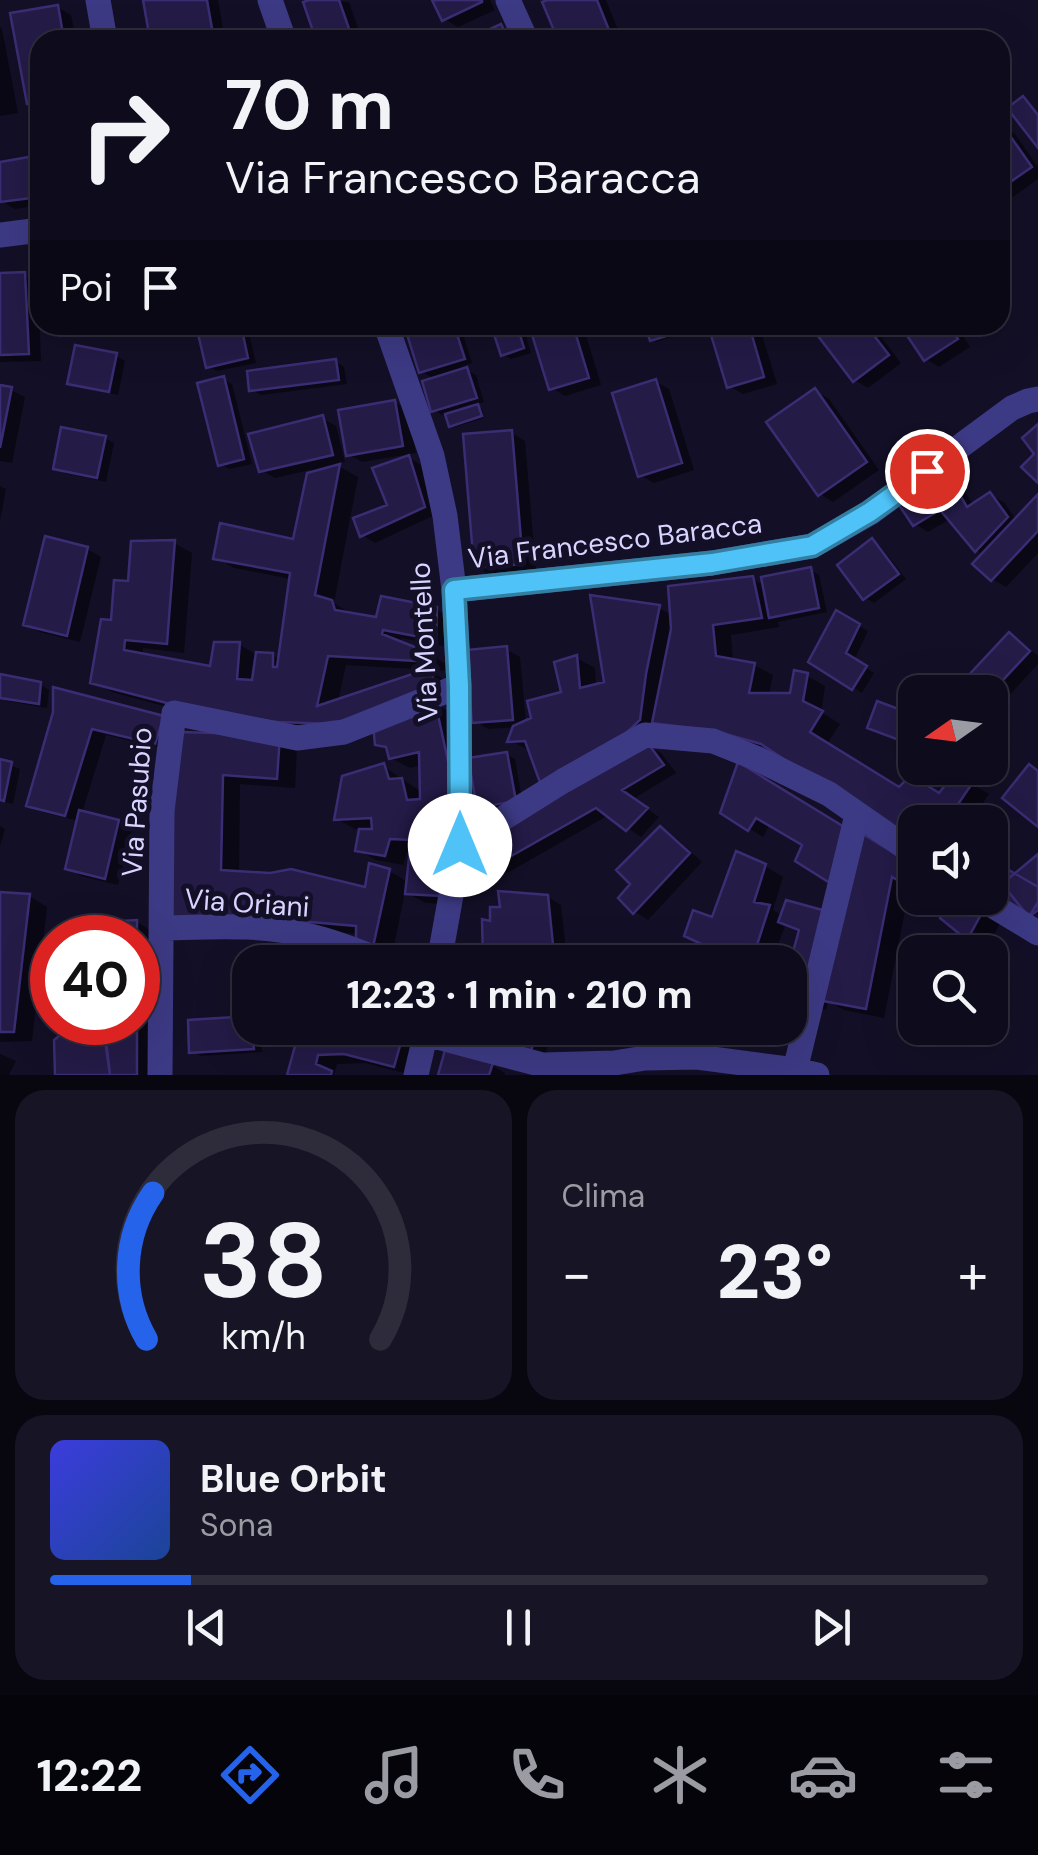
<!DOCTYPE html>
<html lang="it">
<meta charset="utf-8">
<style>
:root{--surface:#0e0b1c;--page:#171425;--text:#f1f3f6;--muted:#9b9ba3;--line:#2e2b3b;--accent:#2563eb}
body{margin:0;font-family:"DM Sans",sans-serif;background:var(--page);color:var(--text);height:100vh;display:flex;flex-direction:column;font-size:38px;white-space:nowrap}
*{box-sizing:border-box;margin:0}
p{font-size:32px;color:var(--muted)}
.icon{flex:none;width:55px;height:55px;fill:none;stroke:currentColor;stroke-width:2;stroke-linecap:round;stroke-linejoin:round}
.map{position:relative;height:1075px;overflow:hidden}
.details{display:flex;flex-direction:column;gap:15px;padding:15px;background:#08060f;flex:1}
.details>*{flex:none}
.top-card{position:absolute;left:30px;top:30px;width:980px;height:305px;border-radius:30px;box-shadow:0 10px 40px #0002,0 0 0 2px var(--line);background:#0e0b1c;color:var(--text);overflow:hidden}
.needle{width:65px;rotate:256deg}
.tools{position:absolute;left:898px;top:675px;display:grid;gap:20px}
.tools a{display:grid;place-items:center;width:110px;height:110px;border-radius:20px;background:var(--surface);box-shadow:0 10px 40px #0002,0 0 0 2px var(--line);font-size:50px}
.speed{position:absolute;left:30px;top:915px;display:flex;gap:20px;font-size:50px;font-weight:700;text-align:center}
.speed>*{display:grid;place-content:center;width:130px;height:130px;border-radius:50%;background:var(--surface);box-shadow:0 10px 40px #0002,0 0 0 2px var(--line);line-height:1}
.speed .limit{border:15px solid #d22;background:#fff;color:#111}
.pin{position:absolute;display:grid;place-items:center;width:85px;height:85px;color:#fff;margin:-42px;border:5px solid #fff;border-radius:50%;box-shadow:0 2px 10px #0007}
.me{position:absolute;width:110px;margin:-55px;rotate:0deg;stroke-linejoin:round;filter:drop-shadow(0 0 8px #0008)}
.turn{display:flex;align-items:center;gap:35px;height:210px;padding:0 30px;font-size:45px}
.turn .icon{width:130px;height:130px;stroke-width:2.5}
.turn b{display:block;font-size:70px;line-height:85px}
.then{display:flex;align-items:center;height:95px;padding:0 30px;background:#0003;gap:20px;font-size:38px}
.big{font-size:75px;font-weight:800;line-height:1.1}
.details .card{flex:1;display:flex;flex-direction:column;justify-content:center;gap:15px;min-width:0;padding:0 35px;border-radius:30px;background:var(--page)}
.details .dial{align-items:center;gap:0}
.dial svg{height:260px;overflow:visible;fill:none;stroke:var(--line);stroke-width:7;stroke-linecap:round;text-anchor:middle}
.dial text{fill:var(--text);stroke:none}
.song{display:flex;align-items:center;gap:30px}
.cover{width:120px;height:120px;border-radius:15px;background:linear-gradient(135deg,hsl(240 70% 55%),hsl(220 70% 35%))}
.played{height:10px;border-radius:5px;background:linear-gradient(90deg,var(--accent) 15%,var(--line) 15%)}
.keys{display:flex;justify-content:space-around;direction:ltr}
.heat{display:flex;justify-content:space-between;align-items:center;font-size:55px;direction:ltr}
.details .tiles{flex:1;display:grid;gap:15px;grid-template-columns:1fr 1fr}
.card:last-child{grid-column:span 2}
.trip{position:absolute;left:232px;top:945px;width:575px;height:100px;border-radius:30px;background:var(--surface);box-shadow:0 10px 40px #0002,0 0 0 2px var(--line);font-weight:800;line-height:100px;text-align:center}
.tabs{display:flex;height:160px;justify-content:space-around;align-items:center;background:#06040b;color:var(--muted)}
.tabs .icon{width:70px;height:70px}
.tabs .selected{color:var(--accent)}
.tabs b{font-size:45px;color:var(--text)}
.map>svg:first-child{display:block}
.shadow{fill:#0007}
.building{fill:#241b47;stroke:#3b2d73;stroke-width:2.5}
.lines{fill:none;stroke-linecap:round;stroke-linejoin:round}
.minor{stroke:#3d3a85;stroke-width:25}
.route-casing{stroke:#337fa1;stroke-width:25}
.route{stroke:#4fc3f7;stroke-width:18}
.labels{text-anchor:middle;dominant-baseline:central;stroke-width:10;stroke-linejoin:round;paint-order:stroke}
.street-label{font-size:28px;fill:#d9d4ff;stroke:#130f26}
</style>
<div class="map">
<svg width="1038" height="1075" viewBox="0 0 1038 1075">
<rect width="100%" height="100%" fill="#130f26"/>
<path class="shadow" d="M145,0H218L225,40H152Z
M317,0L349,2L362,40H319Z
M435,0H490L495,10L458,27L444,19Z
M553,0H606L622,40H560Z
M57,7L71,15L76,40H40V109L29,102L13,15Z
M0,27L2,29L18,113L0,116Z
M1001,126L1015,134L1038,167V179L1000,206Z
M40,157V205L15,209L1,201L0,165Z
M24,275L38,283L41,361L0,362V276Z
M198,325H247L256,363L217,371L208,366Z
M434,325H460L472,363L461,367L476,375L484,402L475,405L482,409L484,418L455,427L451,425L448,414L442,415L433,410L436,380L421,371Z
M494,325H523L531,353L511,359L503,354Z
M532,325H583L601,385L565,396L552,388Z
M648,325H669L672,337L656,342L653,339Z
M711,325H759L777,384L743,394L729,386Z
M819,325H872L901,363L868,388L854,380Z
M903,325H956L970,347L939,367L926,359Z
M116,356L125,361L118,395L78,387L70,382Z
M336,362L344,367L347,384L261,395L252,390Z
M223,379L232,384L252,464L229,469L220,464Z
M656,382L669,389L694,470L654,483L640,475Z
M0,387L11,390L25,397L12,463L0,461Z
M815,391L829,399L879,470L833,502L820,494Z
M395,402L409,410L416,453L362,462L348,454Z
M322,418L336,426L345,462L335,464L358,477L334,603L350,613L378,620L436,609L455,620L454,648L401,638L400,644L434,657L453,668L451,671L346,665L338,702L430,671L448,682L434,703L453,714L473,810L459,905L426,903L405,892L392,955L377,951L358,934L247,925L191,926L183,735L297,748L295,788L240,784L239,874L368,890L389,871L408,882L413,841L411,840L403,865L376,860L358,850L362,829H355L337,819L383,766L423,793L422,765L410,768L391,758L390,750L377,743L375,725L353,733L230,724L112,692L93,682L114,622L131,584L174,543L192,553L184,653L143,648L142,656L212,669L240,645L257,655H272L280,660L291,579L234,568L216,557L295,542L310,470L275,478L261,470Z
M512,433L525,441L536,571L490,574L476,567Z
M105,438L114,443L106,482L64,473L56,468Z
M409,458L423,466L437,514L375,543L362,535L391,507Z
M947,476L960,484L974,506L990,495L1004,502L1016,520L1038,497V553L1006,587L992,579L984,555L976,550L950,519L928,532L915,524Z
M0,486L6,489L0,521Z
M872,541L880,546L906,579L874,603L865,598Z
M87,549L101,557L80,642L40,632L26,624Z
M811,570L819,575L827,612L778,622L779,627L731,635L733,662L754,665L773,675L769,695H792L807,676L825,686L821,712L840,724L827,744L900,789L940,796L957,775L989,794L970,822H915L778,752L735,740L644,743L661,753L676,773L633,799L659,817L641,837L609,815L507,873L494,866L561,796L531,751L510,741L516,727L488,729L475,721L506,649L520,657L526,723L564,694L577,658L595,668L596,686L607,684L593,598L659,608L672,615L753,579L765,586Z
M837,614L868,631L854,660L874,673L862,693L812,661Z
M1010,635L1023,643L1038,656V664L990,716V692H957Z
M0,677L40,684L49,690L47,708L7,701L0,697Z
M55,712L163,718L169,750L106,735L82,813L118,822L132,830L118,885L81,876L68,868L79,821L42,812L29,804Z
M506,754L515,759L523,805L488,811L479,806Z
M0,762L20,769L13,804L0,801Z
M739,765L860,838L915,868V887L910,885L884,1018L844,1010L828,1001L826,1010L790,998V966L801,932L786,923L772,961L777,962H735L737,960L713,920L765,866L783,877L773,910L783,916L826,914L849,891L805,844L770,824L763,837L723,812Z
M0,826L5,829L0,846Z
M660,829L674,836L702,862L648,920L635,912Z
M0,895L29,896L47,907L32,1041L0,1042Z
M548,897L561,905L566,951H539L538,962H489L486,960L492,924Z
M933,898H962L1001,922L986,948L968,938L948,906Z
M137,922L150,930V1075H58L79,1028L100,1029L101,1022H138V938H105Z
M250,1028H260L262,1052L201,1056L192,1051Z
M302,1028H317L340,1032L342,1028H426L412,1075L365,1063L337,1064L334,1075H290Z
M451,1028H550L553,1029L544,1060L451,1030Z
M590,1028H617L618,1034L601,1038L592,1033Z
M0,1054L16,1061L9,1075H0Z
M492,1065L505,1073V1075H441Z"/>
<path class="building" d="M143,0H207L214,40H150Z
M309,0H339L353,40H316L303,2Z
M432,0H482V2L442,21Z
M547,0H597L613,40H558L542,2Z
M58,5L64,40H40V101L27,104L10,13Z
M501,24L509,40H466Z
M1023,96L1038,115V148L1007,108Z
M1001,123L1032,167L1000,189V124Z
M40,155V197L0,202V162Z
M25,272L29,354L0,355V273Z
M196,325H241L248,358L206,368Z
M425,325H454L465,359L419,373L406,331Z
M491,325H517L524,348L501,356Z
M529,325H573L589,378L549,390Z
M645,325H667L670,335L650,341Z
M708,325H749L764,377L727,388Z
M815,325H866L889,355L853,382L812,328Z
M900,325H949L958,339L924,361Z
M75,345L117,353L109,392L67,384Z
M336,359L339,380L249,391L247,371Z
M467,367L477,398L431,412L422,381Z
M224,376L244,459L218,466L197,383Z
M656,379L682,463L638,477L612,393Z
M0,385L12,387L0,448Z
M815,388L867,462L818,496L766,422Z
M395,400L403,446L346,456L338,410Z
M478,404L482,416L449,427L445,414Z
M323,415L333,455L259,472L248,434Z
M1038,424V483L1021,467L1034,454L1022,438Z
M61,427L106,436L97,478L53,469Z
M512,430L523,564L474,568L463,434Z
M409,455L425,507L360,537L353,518L387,505L372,468Z
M340,464L315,595L332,600L335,610L376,617L381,596L437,607L436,640L383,630L382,634L435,655L433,662L328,656L317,706L430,668L436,687L333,724L278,722L209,714L90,683L101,619L111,620L114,580L128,581L131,541L175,540L167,644L125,640L124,650L210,666L214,642H240L237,679L252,680L256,652L273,653V667H277L290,573L213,559L220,523L293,539L307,473Z
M947,473L967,507L990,492L1008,517L975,552L940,510L913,526L899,505Z
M1038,494V531L991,581L972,564Z
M45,536L88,547L67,636L23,625Z
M872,538L899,574L863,600L837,565Z
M811,567L819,608L769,618L761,577Z
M753,576L762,618L713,625L716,656L755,663L749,693H790L794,670L808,673L803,701L823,711L810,732L899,787L911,775L939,793L956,771L973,782L946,822H915V845L761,744L715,731L652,723L671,629L668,586Z
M590,595L660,605L646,674L640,720L625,734L542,788L525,741L507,742L513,726L531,718L527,701L561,692L554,662L577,655L580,688L604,682Z
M836,610L860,624L846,653L867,666L852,690L808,662Z
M1009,632L1030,651L990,694L953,692Z
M507,646L513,720L472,723L466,650Z
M0,674L41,682L39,704L0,698Z
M53,687L164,716L155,744L92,729L65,816L26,806L53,712Z
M435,701L456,798L441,896L405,894L411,840L390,839L385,856L355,851L359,829H372L371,818L334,820L342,776L384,763L389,779L402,778L407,800L420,799L419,752L389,759L386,747L375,745L373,724Z
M877,701L915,715V746L867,728Z
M181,732L280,735L277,779L223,775L221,870L270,873L291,869L365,887L369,863L390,869L373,947L356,941V926L275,919L171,917L167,847Z
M647,742L664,765L622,790L648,808L626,831L596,808L492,867L478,842Z
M507,752L516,801L477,808L468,758Z
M0,759L12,762L4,801L0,800Z
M738,762L846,828L830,883L795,861L802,845L756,818L748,831L720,813Z
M1029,764L1038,771V827L1002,798Z
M79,810L119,820L105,879L65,869Z
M660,826L690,853L633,914L618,898L630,884L616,870Z
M858,831L915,866V890L892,877L866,1009L823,1001Z
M736,851L766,864L754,902L770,905L754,954L786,962H732L734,959L684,936L693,910L712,917Z
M1038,854V910L1029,917L1002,884Z
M990,859L1038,887V902L1029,917L990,895Z
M498,891L548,895L553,945H526L524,962H483L482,919L490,921V907H500Z
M0,892L30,894L14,1032H0Z
M929,898H966L984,909L967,940L940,918L945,906Z
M786,900L826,911L808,1001L790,996V963L799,930L778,922Z
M137,920V938H103L104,922Z
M301,941L347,962H293Z
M250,1016L254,1049L189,1053L188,1020Z
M98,1022H137V1075H110L107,1048Z
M79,1025L98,1027L104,1034L110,1075H55L54,1040L70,1027Z
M300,1028L338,1029L405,1028L394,1067L344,1054L318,1055L316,1064L332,1071L331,1075H287Z
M449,1028H538L530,1054Z
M445,1050L493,1063L489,1075H438Z"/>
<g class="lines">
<path class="minor" d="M98,0L105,40
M270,0L284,40
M508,0L526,40
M0,235L40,230
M386,325L432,456L445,516L454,590L459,686L460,845L439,962
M454,590L712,563L812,546L870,513L1012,408L1028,401L1038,399
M460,845L563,781L645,735L713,741L756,758L829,794L915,854
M980,898L1038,933
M161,928C210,927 262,923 310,936C336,942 360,952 385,962
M426,1034L543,1065L614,1063L645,1058L697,1057L795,1070L817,1075
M795,1070L857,815
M160,1075L162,811L174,713L297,738L344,732L459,686
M416,1075L427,1028"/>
</g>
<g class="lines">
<g class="route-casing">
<path id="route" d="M460,845L459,686L454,590L712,563L812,546L870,512L927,471"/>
</g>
<use href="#route" class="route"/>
</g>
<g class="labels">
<g class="street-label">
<text transform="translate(615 541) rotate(-7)">Via Francesco Baracca</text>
<text transform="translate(424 642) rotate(-93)">Via Montello</text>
<text transform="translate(137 802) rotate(-86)">Via Pasubio</text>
<text transform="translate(247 903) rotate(4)">Via Oriani</text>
</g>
</g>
</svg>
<div class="tools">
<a><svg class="needle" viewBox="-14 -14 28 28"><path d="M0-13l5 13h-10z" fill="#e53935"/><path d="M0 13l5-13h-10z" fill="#9b9ba3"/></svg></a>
<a><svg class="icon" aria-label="sound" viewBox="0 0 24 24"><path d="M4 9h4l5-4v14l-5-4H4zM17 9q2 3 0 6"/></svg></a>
<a><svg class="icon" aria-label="search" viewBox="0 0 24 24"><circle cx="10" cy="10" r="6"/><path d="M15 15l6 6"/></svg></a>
</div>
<div class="speed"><div class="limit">40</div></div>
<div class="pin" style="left:927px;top:471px;background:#d93025"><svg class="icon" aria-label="arrive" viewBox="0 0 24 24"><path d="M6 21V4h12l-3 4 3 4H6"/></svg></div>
<svg class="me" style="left:460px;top:845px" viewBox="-20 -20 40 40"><circle r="19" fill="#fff"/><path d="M0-13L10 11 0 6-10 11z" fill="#4fc3f7"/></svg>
<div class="trip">12:23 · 1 min · 210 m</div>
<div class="top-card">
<div class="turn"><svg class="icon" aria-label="right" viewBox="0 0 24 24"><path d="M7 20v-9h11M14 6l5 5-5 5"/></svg><div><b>70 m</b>Via Francesco Baracca</div></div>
<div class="then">Poi<svg class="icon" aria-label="arrive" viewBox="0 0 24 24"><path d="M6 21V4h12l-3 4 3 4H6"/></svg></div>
</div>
</div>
<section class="details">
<div class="tiles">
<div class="card dial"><svg viewBox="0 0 100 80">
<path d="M14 69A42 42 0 1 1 86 69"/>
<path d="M14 69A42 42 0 0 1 16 24" stroke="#2563eb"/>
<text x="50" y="56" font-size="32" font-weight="700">38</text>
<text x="50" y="72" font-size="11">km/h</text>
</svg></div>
<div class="card"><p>Clima</p>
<div class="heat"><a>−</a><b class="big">23°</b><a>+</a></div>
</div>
<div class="card">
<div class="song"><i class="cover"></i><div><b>Blue Orbit</b><p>Sona</p></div></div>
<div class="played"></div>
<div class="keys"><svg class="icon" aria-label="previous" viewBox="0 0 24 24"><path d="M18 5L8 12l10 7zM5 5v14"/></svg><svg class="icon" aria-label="pause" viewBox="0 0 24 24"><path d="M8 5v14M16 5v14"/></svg><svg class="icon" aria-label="next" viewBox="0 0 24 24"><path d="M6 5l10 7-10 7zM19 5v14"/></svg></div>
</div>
</div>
</section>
<nav class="tabs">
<b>12:22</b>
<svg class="icon selected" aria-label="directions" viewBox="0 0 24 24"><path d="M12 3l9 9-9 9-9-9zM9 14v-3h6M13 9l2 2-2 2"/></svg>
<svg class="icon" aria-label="music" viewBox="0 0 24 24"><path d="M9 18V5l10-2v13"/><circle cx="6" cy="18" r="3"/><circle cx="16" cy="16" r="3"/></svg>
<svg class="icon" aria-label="phone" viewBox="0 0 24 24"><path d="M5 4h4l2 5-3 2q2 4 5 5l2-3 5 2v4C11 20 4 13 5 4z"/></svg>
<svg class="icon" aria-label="climate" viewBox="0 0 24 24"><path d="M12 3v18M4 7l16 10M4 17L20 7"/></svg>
<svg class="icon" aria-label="car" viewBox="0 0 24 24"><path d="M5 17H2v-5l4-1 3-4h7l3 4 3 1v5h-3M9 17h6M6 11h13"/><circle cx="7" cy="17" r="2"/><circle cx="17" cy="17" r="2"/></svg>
<svg class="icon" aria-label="filters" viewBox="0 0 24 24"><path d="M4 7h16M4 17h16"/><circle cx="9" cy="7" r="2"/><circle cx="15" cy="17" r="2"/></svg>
</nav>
